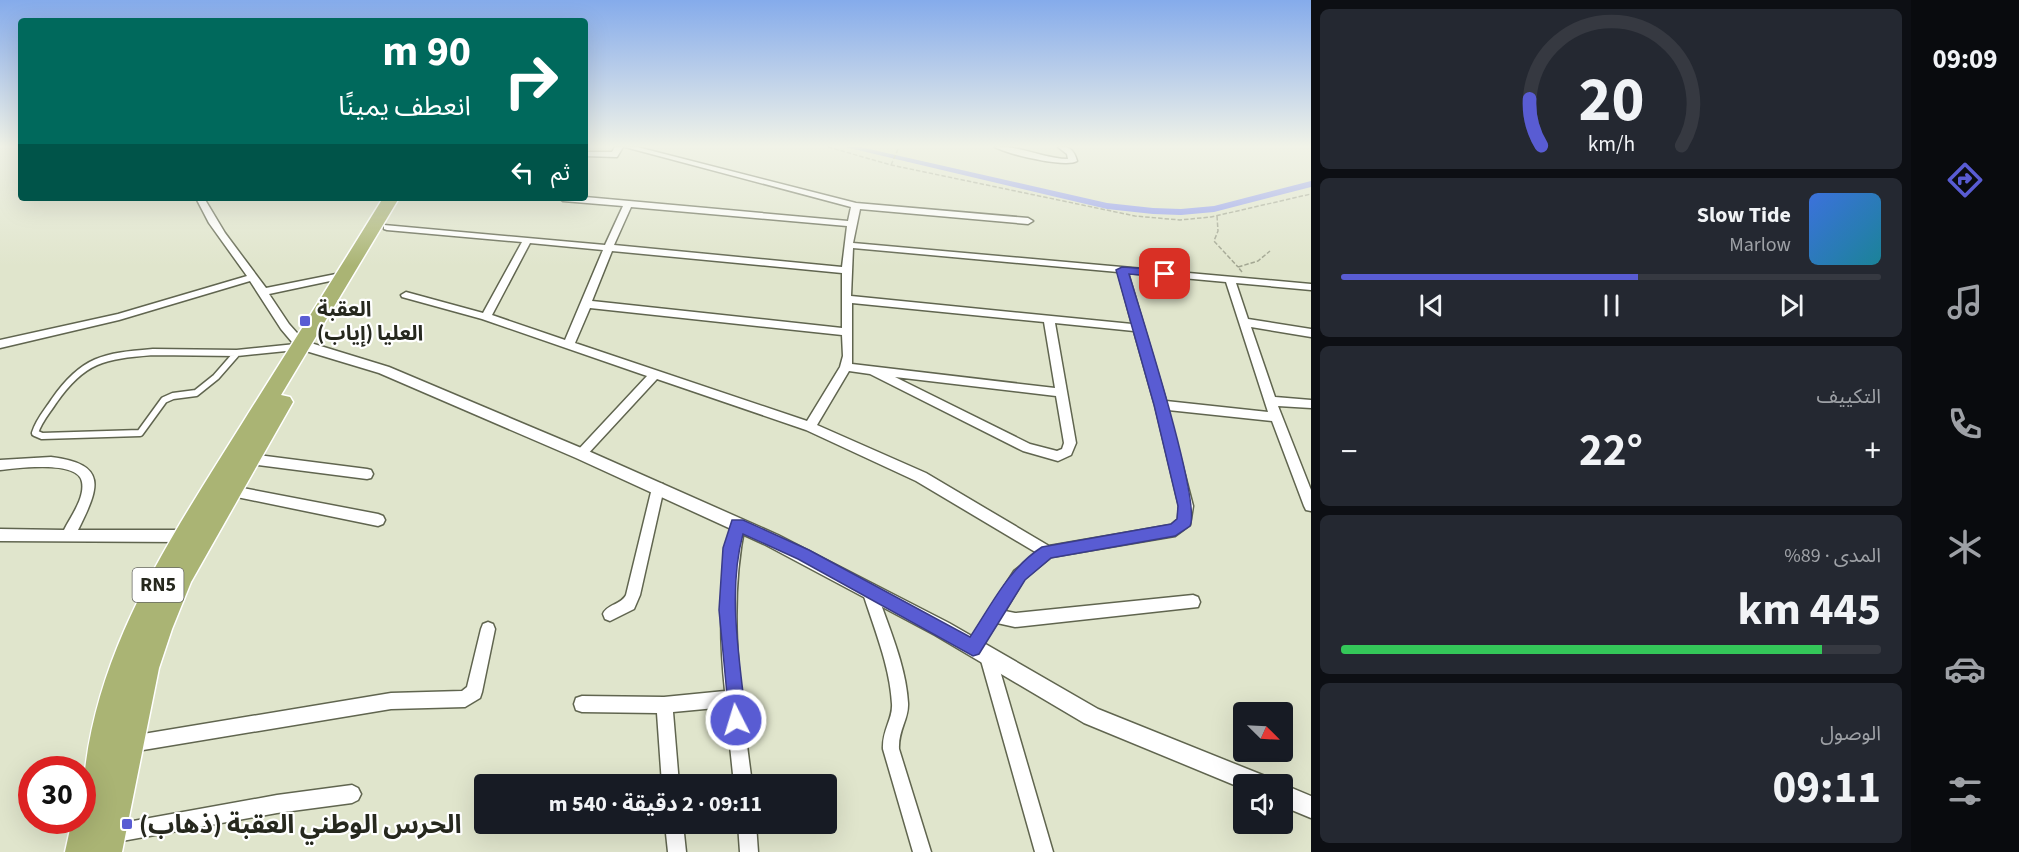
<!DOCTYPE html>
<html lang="ar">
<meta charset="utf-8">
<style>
:root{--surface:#171b24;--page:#242831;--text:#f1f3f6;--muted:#9ea1a6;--line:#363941;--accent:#595cd3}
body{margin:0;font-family:"Source Sans 3","Noto Sans Arabic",sans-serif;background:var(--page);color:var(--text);direction:rtl;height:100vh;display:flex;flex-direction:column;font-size:22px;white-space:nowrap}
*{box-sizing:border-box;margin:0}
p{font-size:20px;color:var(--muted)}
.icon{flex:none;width:33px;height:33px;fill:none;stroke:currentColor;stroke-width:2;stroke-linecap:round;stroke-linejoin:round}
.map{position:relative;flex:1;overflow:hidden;direction:ltr}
.side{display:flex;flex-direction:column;gap:9px;padding:9px;background:#0d0f14;width:600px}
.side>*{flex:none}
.top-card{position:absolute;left:18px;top:18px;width:570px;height:183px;border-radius:6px;box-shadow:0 6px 24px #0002;direction:rtl;background:#00695c;color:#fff;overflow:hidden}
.needle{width:39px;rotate:114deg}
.buttons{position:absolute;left:1233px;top:702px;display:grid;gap:12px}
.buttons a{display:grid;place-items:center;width:60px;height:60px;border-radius:6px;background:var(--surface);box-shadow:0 6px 24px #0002;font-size:30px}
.speed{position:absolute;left:18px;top:756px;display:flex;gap:12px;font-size:30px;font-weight:700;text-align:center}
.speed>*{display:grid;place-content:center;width:78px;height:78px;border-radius:50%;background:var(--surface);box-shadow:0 6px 24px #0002;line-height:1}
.speed .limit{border:9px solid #d22;background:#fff;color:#111}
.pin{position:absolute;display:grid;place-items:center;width:51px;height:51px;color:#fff;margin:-26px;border-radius:12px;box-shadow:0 3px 9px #0006}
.me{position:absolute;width:66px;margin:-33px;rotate:355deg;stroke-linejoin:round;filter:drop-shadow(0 0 4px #0008)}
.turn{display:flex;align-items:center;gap:21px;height:126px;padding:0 18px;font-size:27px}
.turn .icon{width:78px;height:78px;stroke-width:2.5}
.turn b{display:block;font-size:42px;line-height:51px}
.then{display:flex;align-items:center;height:57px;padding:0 18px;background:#0003;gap:12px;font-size:22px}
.big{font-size:45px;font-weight:700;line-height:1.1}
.side .widget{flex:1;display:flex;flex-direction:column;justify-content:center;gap:9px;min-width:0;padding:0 21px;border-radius:9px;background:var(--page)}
.side .dial{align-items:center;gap:0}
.dial svg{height:156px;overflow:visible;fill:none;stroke:var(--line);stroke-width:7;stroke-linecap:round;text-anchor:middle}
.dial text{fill:var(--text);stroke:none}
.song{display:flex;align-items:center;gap:18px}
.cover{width:72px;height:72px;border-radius:9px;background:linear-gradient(135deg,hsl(220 70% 55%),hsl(190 70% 35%))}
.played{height:6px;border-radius:3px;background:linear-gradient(90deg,var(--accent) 55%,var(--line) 55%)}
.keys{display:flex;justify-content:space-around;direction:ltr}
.heat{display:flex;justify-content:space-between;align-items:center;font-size:33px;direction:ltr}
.charge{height:9px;border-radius:4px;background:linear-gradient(90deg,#34c759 89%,var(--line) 0)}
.trip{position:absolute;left:474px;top:774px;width:363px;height:60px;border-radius:6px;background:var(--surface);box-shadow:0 6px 24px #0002;font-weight:700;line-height:60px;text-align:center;direction:rtl}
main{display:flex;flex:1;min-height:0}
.tabs{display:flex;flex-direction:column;width:108px;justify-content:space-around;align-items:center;background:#090b0e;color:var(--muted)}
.tabs .icon{width:42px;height:42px}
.tabs .on{color:var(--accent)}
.tabs b{font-size:27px;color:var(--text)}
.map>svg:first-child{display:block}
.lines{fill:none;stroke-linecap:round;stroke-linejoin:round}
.canal{fill:#929df0;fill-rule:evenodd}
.service-casing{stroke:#60654f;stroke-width:9}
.minor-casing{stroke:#60654f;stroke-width:3}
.tertiary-casing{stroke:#60654f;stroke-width:3}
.trunk-casing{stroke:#fff;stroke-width:3}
.path{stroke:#a0a490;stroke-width:1.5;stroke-dasharray:4.5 2;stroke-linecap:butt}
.service{stroke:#fff;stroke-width:6}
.minor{fill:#fff;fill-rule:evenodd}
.tertiary{fill:#fff;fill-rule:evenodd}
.trunk{fill:#aab474;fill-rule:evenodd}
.route{fill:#595cd3;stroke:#3a3c89;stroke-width:1.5}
.poi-dot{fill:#595cd3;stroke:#fff;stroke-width:2}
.labels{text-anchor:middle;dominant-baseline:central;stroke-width:4.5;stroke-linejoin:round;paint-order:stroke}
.shield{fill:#fff;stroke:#676862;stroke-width:1.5}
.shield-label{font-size:20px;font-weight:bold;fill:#26281e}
.poi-label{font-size:21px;font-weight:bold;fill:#26281e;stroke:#fff;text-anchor:start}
.near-poi-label{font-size:26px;font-weight:bold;fill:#26281e;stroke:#fff;text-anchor:start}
</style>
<main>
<nav class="tabs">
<b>09:09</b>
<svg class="icon on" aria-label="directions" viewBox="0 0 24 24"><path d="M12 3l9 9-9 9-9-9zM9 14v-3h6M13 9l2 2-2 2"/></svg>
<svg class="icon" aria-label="music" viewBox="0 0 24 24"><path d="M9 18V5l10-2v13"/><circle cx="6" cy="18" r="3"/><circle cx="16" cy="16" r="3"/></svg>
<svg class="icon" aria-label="phone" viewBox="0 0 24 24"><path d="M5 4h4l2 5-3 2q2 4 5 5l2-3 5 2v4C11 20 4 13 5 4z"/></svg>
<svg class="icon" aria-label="climate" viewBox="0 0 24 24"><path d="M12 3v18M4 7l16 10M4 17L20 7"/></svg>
<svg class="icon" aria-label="car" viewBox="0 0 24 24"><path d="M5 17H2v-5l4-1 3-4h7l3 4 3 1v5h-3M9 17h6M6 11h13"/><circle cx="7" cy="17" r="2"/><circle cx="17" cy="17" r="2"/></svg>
<svg class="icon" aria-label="filters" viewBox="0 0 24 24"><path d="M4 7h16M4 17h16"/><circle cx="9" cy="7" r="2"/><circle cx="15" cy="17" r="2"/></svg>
</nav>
<section class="side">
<div class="widget dial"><svg viewBox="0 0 100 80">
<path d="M14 69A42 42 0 1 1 86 69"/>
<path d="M14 69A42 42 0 0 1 8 45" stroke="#595cd3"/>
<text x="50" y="56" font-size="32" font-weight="700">20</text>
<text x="50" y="72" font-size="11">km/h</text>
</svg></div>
<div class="widget">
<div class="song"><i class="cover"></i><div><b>Slow Tide</b><p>Marlow</p></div></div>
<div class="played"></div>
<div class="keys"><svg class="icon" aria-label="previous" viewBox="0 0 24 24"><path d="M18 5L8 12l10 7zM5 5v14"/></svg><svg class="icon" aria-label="pause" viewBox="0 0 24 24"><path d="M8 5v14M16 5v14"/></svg><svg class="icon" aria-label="next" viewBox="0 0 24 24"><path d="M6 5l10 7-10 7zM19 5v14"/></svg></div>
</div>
<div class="widget"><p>التكييف</p>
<div class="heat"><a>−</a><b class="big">22°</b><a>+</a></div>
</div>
<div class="widget"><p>المدى · 89%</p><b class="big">445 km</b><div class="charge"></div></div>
<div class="widget"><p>الوصول</p><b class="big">09:11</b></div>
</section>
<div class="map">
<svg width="1311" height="852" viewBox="0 0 1311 852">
<rect width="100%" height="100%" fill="#e0e5cc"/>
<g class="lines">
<path class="canal" d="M845,147H860L1107,203L1153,208L1181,209L1214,206L1311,181V187L1214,212L1181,215L1153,214L1107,209Z"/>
<g class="service-casing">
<path id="service" d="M153,352L237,353L216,377L196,393L173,396L164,400L140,433L42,436L35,433C39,420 47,412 54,401C83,359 104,356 153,352Z
M237,353L296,347"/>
</g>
<g class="minor-casing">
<path id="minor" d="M615,147H623L617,157L585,156V152H612Z
M625,147H637L856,203L1028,218L1033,221L1028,224L860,209L853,243L1311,284V290L1236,283L1248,319L1311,329V337L1251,327L1275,397L1311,400V408L1278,406L1311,490V511L1306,510L1304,506L1272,421L1168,410L1193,506L1190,525L1175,536L1051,557L1024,579L1005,611L1015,613L1193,595L1198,597L1200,602L1198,607L1015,627L997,623L978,653L973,655L968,653L965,648L968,643L1014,571L1037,553L916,481L806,430L657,379L585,457H577L575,454L577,451L647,376L482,319L402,297L401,295L406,292L483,313L522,242L387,230L384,229V225L605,245L623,206L563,201L559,198L585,197L848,221L851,207ZM631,207L847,226L842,267L614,245ZM530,243L603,250L565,340L492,315ZM853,248L1118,272L1132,324L851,296ZM612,251L842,273V328L592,301ZM1128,273L1226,282L1268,412L1166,401ZM852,303L1044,322L1055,388L852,364ZM590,308L842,335L843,356L840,367L807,421L575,343ZM1055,323L1134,331L1155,405L1179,506L1178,519L1171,525L1049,546L926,473L817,425L849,371L870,374L1023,451L1058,461L1071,455L1076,443ZM895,377L1056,396L1064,443L1062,449L1057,451L1030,444Z
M995,147C1019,145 1044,159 1068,159L1067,154L1058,147C1069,146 1074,150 1077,161C1066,168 1007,154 995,147Z
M196,198H204L225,233L266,288L346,272L349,273V277L269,294L289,324L305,342L306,345L305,348H297L281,329L250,281L119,320L0,348V340L118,314L247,276L209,223Z
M251,454L367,469L371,470L373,474L371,478L367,479L251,464L247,462L245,459L247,456Z
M51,457C109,464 99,488 78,530H185L190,532L192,536L190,540L185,542L0,541V529L64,530C71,516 85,498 82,482C79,460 16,468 0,470V460Z
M658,483L663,484L664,488L640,595L634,609L610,621L605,619L603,614C607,604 621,605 626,595L652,488L653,484Z
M232,486L378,514L383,516L385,520L383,524L378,526L232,496L227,495L226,491L227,487Z
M738,519L743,521L745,525C727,612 741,697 752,784H734L726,707L673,712L679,784H662L657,713L582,712L576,710L574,704L576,698L582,696L664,697L725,691C719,635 719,580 731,525L733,521Z
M869,584L874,585L876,590C888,626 906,665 908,703C909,719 898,730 899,749L931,852H913L883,749C882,730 893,719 892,704C890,665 873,626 862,590L864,585Z
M488,622L493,624L495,629L482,692L480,698L465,707L391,709L131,752L125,750L123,744L125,738L131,736L391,693L462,691L467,687L481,629L483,624Z
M988,650L993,652L996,657L1053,852H1035L980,657L983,652Z
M352,785L358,788L361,794L358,800L352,803L277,813L111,843L105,840L102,834L105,828L111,825L277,795Z
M665,824H683L686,852H668Z
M738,824H756L758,852H740Z"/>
</g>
<g class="tertiary-casing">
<path id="tertiary" d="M301,340L389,367L586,450L778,535L949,623L1098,709L1265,776L1267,784H1244V789L1084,723L935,635L766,545L576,458L379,373L296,348L294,345L296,342Z
M1281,784H1282L1311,796V818L1282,806Z"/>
</g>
<g class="trunk-casing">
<path id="trunk" d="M383,198H399L281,395L290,397L293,402L191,582L172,629L159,668L122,852H65L72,820H82C82,667 165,547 243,422C290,347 337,273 383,198Z"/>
</g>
<path class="path" d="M828,147L891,165L1135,216L1180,220L1211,217L1311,194
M891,165L899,147
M1217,216L1218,231L1214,241L1238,267
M1242,272L1238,267L1258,261L1270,251"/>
<use href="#service" class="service"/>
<use href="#minor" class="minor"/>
<use href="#tertiary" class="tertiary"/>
<use href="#trunk" class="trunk"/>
</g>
<linearGradient id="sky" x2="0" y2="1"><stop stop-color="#85abeb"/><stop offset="0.55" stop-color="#f1f3e8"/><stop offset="1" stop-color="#f1f3e8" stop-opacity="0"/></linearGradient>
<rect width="1311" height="266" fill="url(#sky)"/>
<path class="route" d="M1122,267L1165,270L1171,274L1165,277L1129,274C1140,311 1202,502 1190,526L1175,536L1051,558L1025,580L979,654L973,656L798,559L743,534C727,593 740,660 746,720L743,726L736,729L730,726L719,610L723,548L732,520H743L809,550L970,637C992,604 1009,568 1042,547L1171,524L1177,519L1178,506L1154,405L1116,270Z"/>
<g class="poi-dot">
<rect x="299" y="315" width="12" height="12" rx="3"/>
<rect x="121" y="818" width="12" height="12" rx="3"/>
</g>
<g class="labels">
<rect class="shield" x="132.5" y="568" width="51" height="34" rx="4.5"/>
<g class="shield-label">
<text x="158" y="585">RN5</text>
</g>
<g class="poi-label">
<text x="317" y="309">العقبة<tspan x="317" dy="24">العليا (إياب)</tspan></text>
</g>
<g class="near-poi-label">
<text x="139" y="824">الحرس الوطني العقبة (ذهاب)</text>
</g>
</g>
</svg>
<div class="buttons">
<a><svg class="needle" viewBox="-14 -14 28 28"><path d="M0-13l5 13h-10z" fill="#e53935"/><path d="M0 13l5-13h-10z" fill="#9ea1a6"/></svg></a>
<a><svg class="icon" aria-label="sound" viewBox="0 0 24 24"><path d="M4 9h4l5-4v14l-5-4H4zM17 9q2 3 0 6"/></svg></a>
</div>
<div class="speed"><div class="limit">30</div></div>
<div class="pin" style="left:1165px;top:274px;background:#d93025"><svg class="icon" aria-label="arrive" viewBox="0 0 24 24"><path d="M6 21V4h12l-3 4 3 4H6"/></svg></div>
<svg class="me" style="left:736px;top:720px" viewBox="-20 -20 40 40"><circle r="17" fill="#595cd3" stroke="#fff" stroke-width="3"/><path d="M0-11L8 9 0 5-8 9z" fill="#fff"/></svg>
<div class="trip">09:11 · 2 دقيقة · 540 m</div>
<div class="top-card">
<div class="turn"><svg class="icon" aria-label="right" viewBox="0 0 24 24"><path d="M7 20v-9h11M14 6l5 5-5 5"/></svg><div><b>90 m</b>انعطف يمينًا</div></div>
<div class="then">ثم<svg class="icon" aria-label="left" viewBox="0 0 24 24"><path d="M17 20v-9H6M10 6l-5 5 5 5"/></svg></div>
</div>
</div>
</main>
